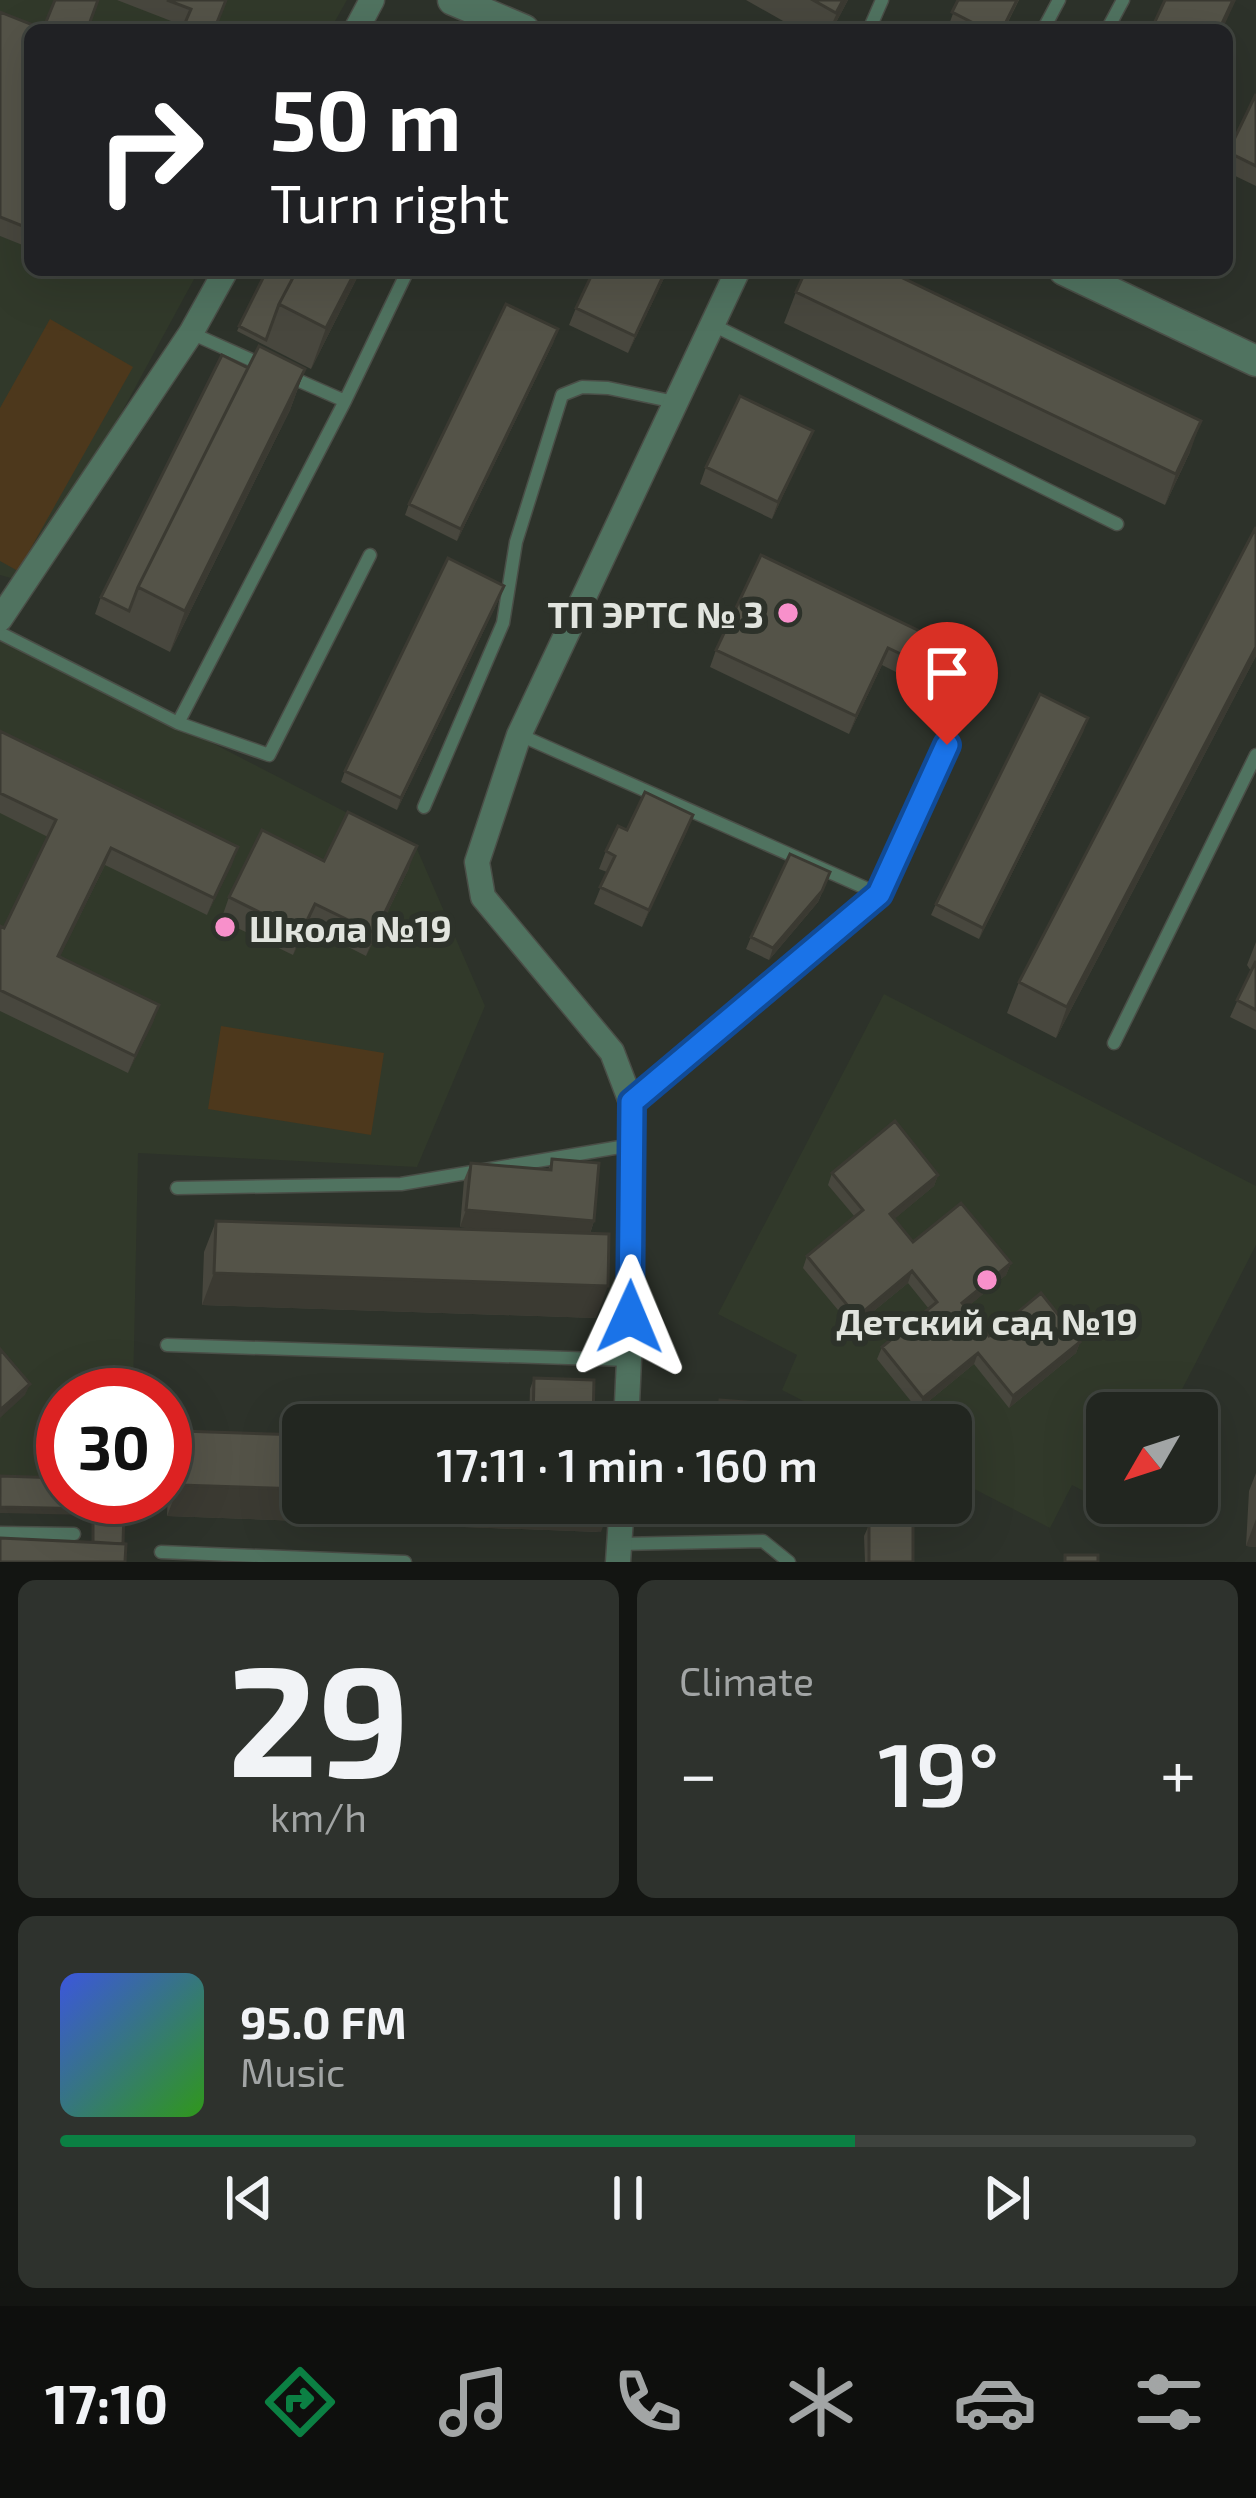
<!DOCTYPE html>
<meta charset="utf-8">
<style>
:root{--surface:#222620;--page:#2e322d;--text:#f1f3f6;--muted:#a2a5a5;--line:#3f433e;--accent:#0b8043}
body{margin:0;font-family:"Exo 2",sans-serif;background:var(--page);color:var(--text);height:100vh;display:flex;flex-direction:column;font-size:45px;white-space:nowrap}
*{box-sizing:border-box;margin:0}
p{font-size:39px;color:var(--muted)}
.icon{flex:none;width:66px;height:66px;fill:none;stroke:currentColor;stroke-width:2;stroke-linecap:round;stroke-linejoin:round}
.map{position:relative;height:1562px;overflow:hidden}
.panel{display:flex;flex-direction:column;gap:18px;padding:18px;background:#131512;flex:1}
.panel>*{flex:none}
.top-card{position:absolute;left:24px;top:24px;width:1209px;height:252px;border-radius:18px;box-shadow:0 12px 48px #0002,0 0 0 3px var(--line);background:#202124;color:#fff;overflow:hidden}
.needle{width:78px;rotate:231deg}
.tools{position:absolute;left:1086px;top:1392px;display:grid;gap:24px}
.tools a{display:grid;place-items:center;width:132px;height:132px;border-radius:18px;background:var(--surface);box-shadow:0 12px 48px #0002,0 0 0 3px var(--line);font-size:60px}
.speed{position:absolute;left:36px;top:1368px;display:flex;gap:24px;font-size:60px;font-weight:700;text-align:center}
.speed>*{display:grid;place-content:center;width:156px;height:156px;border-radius:50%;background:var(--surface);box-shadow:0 12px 48px #0002,0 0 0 3px var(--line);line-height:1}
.speed .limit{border:18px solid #d22;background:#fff;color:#111}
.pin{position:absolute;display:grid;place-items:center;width:102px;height:102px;color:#fff;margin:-123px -51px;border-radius:50% 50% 50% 0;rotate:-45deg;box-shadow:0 0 12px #0007}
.pin .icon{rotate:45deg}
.me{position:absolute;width:132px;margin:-66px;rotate:1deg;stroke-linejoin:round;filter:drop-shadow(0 0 9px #0008)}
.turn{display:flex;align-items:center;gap:42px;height:252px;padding:0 48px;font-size:54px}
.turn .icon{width:156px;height:156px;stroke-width:2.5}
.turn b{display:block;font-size:84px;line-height:102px}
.big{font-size:90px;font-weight:600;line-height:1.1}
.panel .tile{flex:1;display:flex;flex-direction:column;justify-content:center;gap:18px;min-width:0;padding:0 42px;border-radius:18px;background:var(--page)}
.panel .dial{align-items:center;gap:0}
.dial b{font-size:156px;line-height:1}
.song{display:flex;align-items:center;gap:36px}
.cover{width:144px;height:144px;border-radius:18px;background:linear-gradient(135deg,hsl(230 70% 55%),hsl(110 70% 35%))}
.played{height:12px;border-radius:6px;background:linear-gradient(90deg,var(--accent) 70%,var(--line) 70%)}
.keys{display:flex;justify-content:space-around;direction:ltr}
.heat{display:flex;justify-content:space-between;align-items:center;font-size:66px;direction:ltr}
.panel .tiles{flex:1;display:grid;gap:18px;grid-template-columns:1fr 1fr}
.tile:last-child{grid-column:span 2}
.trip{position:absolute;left:282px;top:1404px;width:690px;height:120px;border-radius:18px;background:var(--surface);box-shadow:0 12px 48px #0002,0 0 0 3px var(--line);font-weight:600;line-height:120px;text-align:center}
.tab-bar{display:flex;height:192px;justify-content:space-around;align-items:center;background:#0e0f0d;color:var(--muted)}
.tab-bar .icon{width:84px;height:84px}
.tab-bar .on{color:var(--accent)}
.tab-bar b{font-size:54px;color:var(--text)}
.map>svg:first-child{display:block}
.built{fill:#31392a}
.green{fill:#4d381c}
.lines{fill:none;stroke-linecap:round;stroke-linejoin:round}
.service-casing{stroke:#4a4e47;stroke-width:15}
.minor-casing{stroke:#4a4e47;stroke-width:27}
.tertiary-casing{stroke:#4a4e47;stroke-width:33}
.service{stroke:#507360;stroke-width:12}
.minor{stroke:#507360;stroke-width:24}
.tertiary{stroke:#507360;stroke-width:30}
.wall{fill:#48473e}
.shaded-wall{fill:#3b3a32}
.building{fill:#545348;stroke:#3b3a32;stroke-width:3}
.route-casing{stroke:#114b97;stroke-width:30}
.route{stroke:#1a73e8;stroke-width:21}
.poi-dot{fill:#f890cb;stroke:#2d322a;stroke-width:4.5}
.labels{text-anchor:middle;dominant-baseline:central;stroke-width:12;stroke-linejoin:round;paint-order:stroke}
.poi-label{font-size:36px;font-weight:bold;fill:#e1e4de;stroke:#2d322a;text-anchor:end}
</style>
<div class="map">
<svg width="1256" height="1562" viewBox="0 0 1256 1562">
<rect width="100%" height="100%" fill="#2d322a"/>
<path class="built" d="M0,0H347L330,30H30V270H199L29,583L0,575Z
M0,633L417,849L485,1006L417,1167L138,1153L133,1395H63V1477L0,1476Z
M884,994L1256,1186V1245L1170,1413H1107V1503H1124L1120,1510L1072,1485L1050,1528L951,1477V1425H850L782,1390L797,1355L718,1314Z"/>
<path class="green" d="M50,319L133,367L18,571L0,561V408Z
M221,1026L384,1053L371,1135L208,1109Z"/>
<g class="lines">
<g class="service-casing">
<path id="service" d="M869,30L882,0
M1043,30L1059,0
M1107,30L1123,0
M713,325L1117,524
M191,333L267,367
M286,375L345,401L178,723L269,755L370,555
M345,401L408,270
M0,633L178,723
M520,735L879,894L947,745
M424,807L503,623L516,542L562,395L582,387L608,388L675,402
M1114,1043L1256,755
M632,1101L879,894
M177,1188L401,1184L632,1145
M167,1345L628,1360
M0,1533L74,1534
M619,1544L763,1541L789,1562
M161,1552L405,1562"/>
</g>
<g class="minor-casing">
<path id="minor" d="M356,30L372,0
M0,619L191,333L226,270
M626,1425L629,1360L631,1102L612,1052L483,897L477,862L519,735L738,270
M618,1562L622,1503"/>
</g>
<g class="tertiary-casing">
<path id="tertiary" d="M453,0L524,30
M1064,270L1256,361"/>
</g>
<use href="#service" class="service"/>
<use href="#minor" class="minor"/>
<use href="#tertiary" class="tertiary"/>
</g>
<path class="wall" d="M117,0H226L184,26Z
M746,0H848L832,30H799Z
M958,0H1019L1004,30H947Z
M0,12L43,29L87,30H30V248L0,236Z
M1256,94V186L1227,172V156Z
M85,270H112L109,279Z
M267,270H361L311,369L237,331Z
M668,270L628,353L569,325L576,308Z
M796,292L1190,452L1165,505L784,323Z
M554,341L457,541L405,515L409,504Z
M248,368L305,369L290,410L170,652L95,614L101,597Z
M813,431L772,519L700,484L706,467Z
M1256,527V656L1056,1038L1007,1013L1019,982Z
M500,597L397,810L341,782L345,771Z
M932,637L914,681L882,665L849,734L710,667L716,650Z
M1084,730L979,939L931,915L936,904Z
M0,731L238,847L207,915L105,865L60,956L159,1005L128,1073L0,1011V926L4,928L48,837L0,813Z
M693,815L642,927L594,904L607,872L599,869L606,851L627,830Z
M324,861L409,868L366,956L307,926L293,955L221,920L229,897Z
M826,884L818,902L769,960L746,949L751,937Z
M1256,942V1030L1230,1017L1251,971L1247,965Z
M552,1159L594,1221L590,1234L596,1318L202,1305L204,1252L216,1221L500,1231L460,1227L464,1180L471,1163L548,1170Z
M832,1173L938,1175L934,1186L894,1219L913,1242L1011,1263L1006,1275L966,1308L989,1336L1080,1342L1076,1353L1009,1408L974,1364L918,1410L877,1359L882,1347L929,1309L908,1283L853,1328L803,1268L807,1256L855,1217L828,1185Z
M534,1378L593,1425H529L530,1389Z
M720,1400L834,1425H713L714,1417Z
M181,1431L601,1532L167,1516L169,1462Z
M1256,1473V1547L1246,1546L1249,1491Z
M869,1525L913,1562H865L864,1536Z"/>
<path class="shaded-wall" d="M843,0H848L832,30H829Z
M1233,0H1236L1222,30H1219Z
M356,270H361L311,369L326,328Z
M666,270H668L628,353L635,336Z
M558,329L554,341L457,541L461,529Z
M305,369L290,410L170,652L185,611Z
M1201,421L1190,452L1165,505L1176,474Z
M813,431L806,448L772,519L778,502Z
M504,586L500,597L397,810L401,798Z
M1256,647V656L1056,1038L1067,1007Z
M888,648L882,665L849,734L856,716Z
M1088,718L1084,730L979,939L983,928Z
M693,815L687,832L642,927L649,910Z
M417,846L409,868L366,956L375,933Z
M238,847L232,865L207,915L214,898Z
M111,848L105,865L52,973L58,956Z
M830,872L818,902L769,960L773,948Z
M315,904L307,926L293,955L301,933Z
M159,1005L153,1023L128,1073L135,1056Z
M938,1175L934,1186L886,1226L890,1214Z
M466,1210L594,1221L588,1239L460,1227Z
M1011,1263L1006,1275L958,1315L962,1303Z
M912,1271L908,1283L853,1328L857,1317Z
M214,1273L608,1286L596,1318L202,1305Z
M1080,1342L1076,1353L1009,1408L1013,1396Z
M978,1353L974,1364L918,1410L923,1398Z
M30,1384L25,1395L0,1418V1410Z
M533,1422L593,1425H532Z
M179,1485L303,1489V1503H612L601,1532L167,1516Z
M709,1503H826L822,1515L708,1506Z
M0,1507L93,1509L91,1515L0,1513Z
M1256,1519V1547L1246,1546Z"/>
<path class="building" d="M55,0H98L87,30H30V229L0,217V12L43,29Z
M167,0H226L214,30H182L191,9Z
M813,0H843L836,13Z
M958,0H1017L1002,30H987L952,12Z
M1165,0H1233L1219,30H1151Z
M1256,94V166L1228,152Z
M267,270H297L279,304L266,340L239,326Z
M297,270H356L326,328L279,304Z
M594,270H666L635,336L576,308Z
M806,270H886L1201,421L1176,474L796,292Z
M506,304L558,329L461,529L409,504Z
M259,346L305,369L185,611L138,587Z
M222,355L248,368L138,587L129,611L101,597Z
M740,396L813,431L778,502L706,467Z
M1256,527V647L1067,1007L1019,982Z
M761,555L932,637L920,663L888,648L856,716L716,650Z
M448,558L504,586L401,798L345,771Z
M1040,694L1088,718L983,928L936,904Z
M0,731L238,847L214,898L111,848L58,956L159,1005L135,1056L0,990V926L4,928L56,820L0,793Z
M645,792L693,815L649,910L600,887L615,856L606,851L618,826L627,830Z
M348,812L417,846L375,933L315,904L301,933L229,897L262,830L324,861Z
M790,854L830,872L822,891L773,948L751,937Z
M1256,961V1010L1237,1000Z
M895,1121L938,1175L890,1214L913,1242L961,1203L1011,1263L962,1303L989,1336L1041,1293L1080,1342L1013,1396L978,1353L923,1398L882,1347L937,1302L912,1271L857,1317L807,1256L863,1210L832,1173Z
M552,1159L599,1163L594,1221L466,1210L471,1163L551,1170Z
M216,1221L609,1234L608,1286L214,1273Z
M0,1349L30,1384L0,1410Z
M534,1378L594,1380L593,1424L533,1422Z
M720,1400L835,1409L834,1425H718Z
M181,1431L303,1435V1489L179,1485Z
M0,1476L63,1478V1497H134L133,1512H124L123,1544L93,1542V1509L0,1507Z
M869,1525H913V1562H869Z
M0,1538L126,1544L125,1562H0Z
M1065,1555H1098V1562H1065Z"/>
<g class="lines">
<g class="route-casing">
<path id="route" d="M630,1317L632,1102L879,894L947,745"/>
</g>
<use href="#route" class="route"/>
</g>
<g class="poi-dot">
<circle cx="788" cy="613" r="12"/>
<circle cx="225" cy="927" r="12"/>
<circle cx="987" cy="1280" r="12"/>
</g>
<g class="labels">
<g class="poi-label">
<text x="764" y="613">ТП ЭРТС № 3</text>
<text x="249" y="927" text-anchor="start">Школа №19</text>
<text x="987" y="1320" text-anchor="middle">Детский сад №19</text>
</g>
</g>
</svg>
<div class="tools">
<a><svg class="needle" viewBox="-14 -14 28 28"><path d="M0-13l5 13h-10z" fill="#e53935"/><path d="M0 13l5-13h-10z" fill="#a2a5a5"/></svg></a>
</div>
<div class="speed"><div class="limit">30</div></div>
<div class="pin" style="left:947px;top:745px;background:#d93025"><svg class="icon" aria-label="arrive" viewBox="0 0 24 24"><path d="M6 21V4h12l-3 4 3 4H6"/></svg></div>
<svg class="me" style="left:630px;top:1317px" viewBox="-20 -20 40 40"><path d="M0-17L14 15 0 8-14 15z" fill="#1a73e8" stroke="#fff" stroke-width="4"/></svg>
<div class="trip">17:11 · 1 min · 160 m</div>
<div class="top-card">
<div class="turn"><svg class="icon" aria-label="right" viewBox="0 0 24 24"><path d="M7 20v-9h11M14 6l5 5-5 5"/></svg><div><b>50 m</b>Turn right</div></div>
</div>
</div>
<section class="panel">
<div class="tiles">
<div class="tile dial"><b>29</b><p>km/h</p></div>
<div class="tile"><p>Climate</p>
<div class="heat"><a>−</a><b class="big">19°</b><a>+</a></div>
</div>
<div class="tile">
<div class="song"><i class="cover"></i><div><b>95.0 FM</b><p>Music</p></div></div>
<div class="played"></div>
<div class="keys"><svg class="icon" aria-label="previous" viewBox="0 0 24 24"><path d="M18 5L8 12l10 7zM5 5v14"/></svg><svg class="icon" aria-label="pause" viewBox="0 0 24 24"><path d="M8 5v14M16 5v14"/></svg><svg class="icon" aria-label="next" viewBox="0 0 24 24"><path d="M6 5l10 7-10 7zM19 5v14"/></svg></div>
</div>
</div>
</section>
<nav class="tab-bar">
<b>17:10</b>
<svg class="icon on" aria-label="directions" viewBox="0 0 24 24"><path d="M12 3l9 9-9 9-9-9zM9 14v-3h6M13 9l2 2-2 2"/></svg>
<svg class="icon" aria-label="music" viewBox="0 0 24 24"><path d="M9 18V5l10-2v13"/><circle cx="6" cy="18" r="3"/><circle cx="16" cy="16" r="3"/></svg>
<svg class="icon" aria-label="phone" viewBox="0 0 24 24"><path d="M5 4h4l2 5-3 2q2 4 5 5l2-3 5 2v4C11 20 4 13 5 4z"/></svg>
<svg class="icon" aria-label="climate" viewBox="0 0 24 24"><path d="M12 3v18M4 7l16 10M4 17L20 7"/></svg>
<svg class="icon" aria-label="car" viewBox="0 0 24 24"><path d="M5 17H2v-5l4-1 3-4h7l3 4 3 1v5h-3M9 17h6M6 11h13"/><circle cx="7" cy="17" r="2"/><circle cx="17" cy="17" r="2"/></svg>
<svg class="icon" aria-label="filters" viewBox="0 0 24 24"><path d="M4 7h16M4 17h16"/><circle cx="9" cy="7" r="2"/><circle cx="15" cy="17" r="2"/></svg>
</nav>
